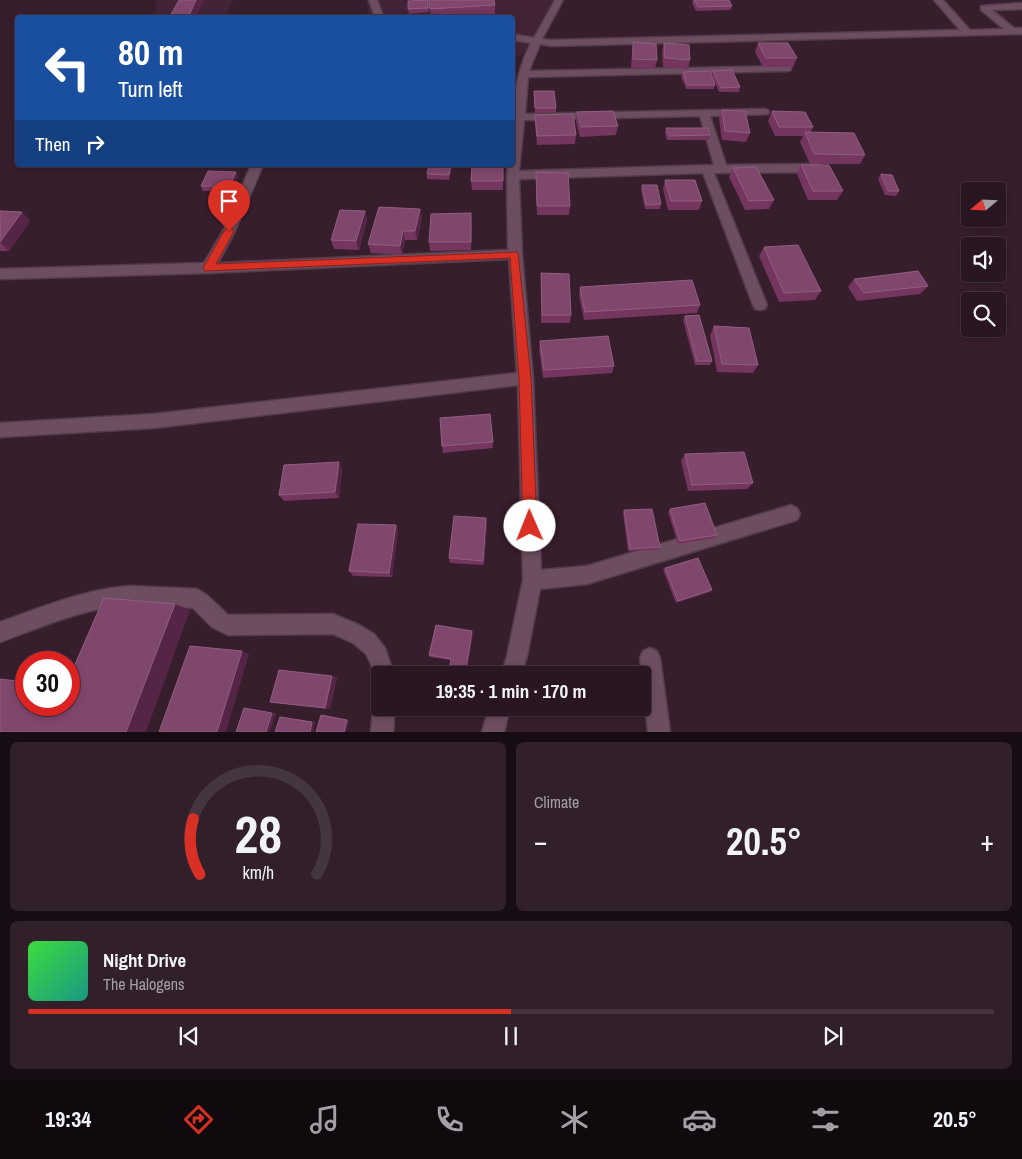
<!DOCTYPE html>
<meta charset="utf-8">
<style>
:root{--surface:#291622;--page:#311f2a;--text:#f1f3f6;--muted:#a59fa5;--line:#453540;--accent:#d93025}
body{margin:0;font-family:"Archivo Narrow",sans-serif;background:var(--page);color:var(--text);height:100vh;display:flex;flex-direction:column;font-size:19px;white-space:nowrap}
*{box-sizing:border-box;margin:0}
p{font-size:16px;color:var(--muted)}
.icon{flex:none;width:28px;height:28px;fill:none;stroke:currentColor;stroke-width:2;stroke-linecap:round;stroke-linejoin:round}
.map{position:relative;height:732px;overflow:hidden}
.panel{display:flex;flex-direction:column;gap:10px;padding:10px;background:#170c13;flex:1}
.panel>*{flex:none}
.hud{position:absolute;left:15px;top:15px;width:500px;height:152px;border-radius:5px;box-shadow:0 2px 8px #0003,0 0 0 1px var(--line);background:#1a4fa0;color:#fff;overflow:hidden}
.needle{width:32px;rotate:251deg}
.tools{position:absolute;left:961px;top:182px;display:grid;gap:10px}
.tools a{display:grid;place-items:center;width:45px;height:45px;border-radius:5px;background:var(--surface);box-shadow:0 2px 8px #0003,0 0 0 1px var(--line);font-size:25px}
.speed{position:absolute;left:15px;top:651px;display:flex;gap:10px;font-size:25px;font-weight:700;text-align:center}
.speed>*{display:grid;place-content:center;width:65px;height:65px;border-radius:50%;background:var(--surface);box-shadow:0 2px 8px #0003,0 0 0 1px var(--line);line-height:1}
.speed .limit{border:8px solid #d22;background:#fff;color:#111}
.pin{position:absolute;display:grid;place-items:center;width:42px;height:42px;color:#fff;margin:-51px -21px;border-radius:50% 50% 50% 0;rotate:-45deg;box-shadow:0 0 5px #0007}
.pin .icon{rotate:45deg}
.me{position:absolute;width:55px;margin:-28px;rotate:359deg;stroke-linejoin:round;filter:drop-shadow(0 0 4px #0008)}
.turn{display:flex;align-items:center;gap:18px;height:105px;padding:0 20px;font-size:22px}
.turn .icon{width:65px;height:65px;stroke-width:2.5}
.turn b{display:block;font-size:35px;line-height:42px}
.then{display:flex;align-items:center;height:48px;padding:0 20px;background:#0003;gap:10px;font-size:19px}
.big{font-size:38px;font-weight:800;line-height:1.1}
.panel .widget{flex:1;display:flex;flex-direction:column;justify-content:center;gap:8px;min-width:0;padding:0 18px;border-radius:8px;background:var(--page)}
.panel .dial{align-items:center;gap:0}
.dial svg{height:130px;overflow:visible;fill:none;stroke:var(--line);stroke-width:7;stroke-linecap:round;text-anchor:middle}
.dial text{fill:var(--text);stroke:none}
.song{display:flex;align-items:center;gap:15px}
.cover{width:60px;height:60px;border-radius:8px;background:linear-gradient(135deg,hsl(120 70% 55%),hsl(170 70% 35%))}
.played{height:5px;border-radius:2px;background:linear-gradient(90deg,var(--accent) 50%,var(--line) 50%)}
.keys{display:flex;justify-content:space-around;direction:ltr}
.heat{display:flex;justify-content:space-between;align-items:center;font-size:28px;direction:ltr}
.panel .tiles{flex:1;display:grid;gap:10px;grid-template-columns:1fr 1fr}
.widget:last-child{grid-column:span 2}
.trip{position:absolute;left:371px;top:666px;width:280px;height:50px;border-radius:5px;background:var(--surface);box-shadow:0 2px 8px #0003,0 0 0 1px var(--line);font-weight:800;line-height:50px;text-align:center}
.tab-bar{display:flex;height:80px;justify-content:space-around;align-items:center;background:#10090e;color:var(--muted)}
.tab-bar .icon{width:35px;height:35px}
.tab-bar .active{color:var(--accent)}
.tab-bar b{font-size:22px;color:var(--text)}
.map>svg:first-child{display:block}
.built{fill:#422337}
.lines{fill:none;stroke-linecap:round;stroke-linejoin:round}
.street-casing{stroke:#533c4a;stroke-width:3}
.street{fill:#6d4e60;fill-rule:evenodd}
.wall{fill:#74355f}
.shaded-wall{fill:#562545}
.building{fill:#80476d;stroke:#915e7f}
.route{fill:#d93025;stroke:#8d1f18}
</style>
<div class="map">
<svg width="1022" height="732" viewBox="0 0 1022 732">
<rect width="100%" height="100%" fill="#371e2d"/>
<path class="built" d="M157,0H233L226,17L154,18Z
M366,0H557L529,47L519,57L513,56L512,18L369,17Z"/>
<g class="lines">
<g class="street-casing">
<path id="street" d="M369,0H377L384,18H375Z
M555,0H563L542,39L551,40L960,30L934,0H943L970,30L1004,29L981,10V6L1022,3V9L992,10L1014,28H1022V34L551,46L540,44L529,71L791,66V70L788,71L528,77L525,114L764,109L768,110L769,112L768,114L710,116L726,165L819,164L825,168L819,172L714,173L767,305L765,309L760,310L755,309L753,305L703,173L519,179L522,254L533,378L541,570L587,566L791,505L797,508L800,514L797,520L587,584L540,589L527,656L521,675H501L507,656L523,580L518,385L154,428L0,437V423L154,414L517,373L509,259L208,273L0,279V269L204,263L223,231L251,165H263L235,231L218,263L508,250L507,175L508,165H512C512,125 511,79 531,43L512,40V34L534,38ZM700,116L714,165L519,171L524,120Z
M130,586L197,589L208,596L228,615L333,614L359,625L374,634L385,648L394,675H380V684L377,682L371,664L366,654L353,643L340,637L333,634L228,635L212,627L193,608C172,607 150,603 128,605C83,608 42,627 0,642V622C43,607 85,589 130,586Z
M650,648L657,651L660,658L670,732H648L640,658L643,651Z
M380,699V708H395L393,732H371L373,708L377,701Z
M489,708H510L504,732H482Z"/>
</g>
<use href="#street" class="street"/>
</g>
<path class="wall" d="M428,0L429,12L409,14L408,9Z
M429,0L495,5V17L431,18Z
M693,0H729L732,6L731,10L696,11L692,3Z
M633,42L657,60L655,69L631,68L632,51Z
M664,43L690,60L688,69L663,67L662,52Z
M758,43L797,58L793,67H763L755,52Z
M713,71L740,87L739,92H719L712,76Z
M683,72L715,85L714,89H686L681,76Z
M534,91L556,108V112L535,113Z
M722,110L750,133L746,142L722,140L719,119Z
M772,111L813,127L810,133L865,155L860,164H810L800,142L803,136H775L768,121Z
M577,112L618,126L616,135L580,137L576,122Z
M535,115L576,135L575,144L537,145L535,124Z
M666,128L710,135L709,140H667L665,133Z
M452,165L449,180L427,179V174Z
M503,165V190H472L471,181Z
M801,165L843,191L837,200H808L797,174Z
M733,168L774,200L769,209L745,210L729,177Z
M536,172L570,206L569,215H537Z
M881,174L899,191L896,196L885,195L878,179Z
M238,176L232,191H203L201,186Z
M665,180L702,201L699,210H668L663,189Z
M642,185L661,204L660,209H645L641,190Z
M420,209L422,218L417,240H405L402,255L371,253L368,244Z
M0,211L22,212L30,221L9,251H0Z
M365,211L367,220L359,250L334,249L331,240Z
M472,222L471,250L430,251L429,242Z
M764,247L821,291L815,300L779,302L759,256Z
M541,273L571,315L570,323H541Z
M854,279L928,286L920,294L857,301L848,287Z
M580,287L700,305L697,313L584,320L579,296Z
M685,316L712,361L710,365H695L683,320Z
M714,326L758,365L753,373L717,372L710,335Z
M540,341L614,366L612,373L543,378L539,349Z
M490,414L493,448L443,453L442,446Z
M685,454L753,483L747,489L688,491L681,461Z
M342,469L339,498L284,501L279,495Z
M670,509L717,535L714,538L678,544L668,512Z
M624,510L660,547L658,550L628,551L623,513Z
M486,518L487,524L484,565L450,563L449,558Z
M398,531L392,577L353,576L349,571Z
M665,568L710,592L676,603L663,570Z
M473,633L466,675H448L451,660L430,657L429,655Z
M332,676L337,678L330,709L277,703L270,702Z"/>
<path class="shaded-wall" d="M196,0H204L196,18H188Z
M451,165H452L449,180V175Z
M236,172L238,176L232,191L229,186Z
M420,209L422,218L417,240L415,231Z
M365,211L367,220L359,250L356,241Z
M22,212L30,221L9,251L0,242Z
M471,213L472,222L471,250Z
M403,231L405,240L402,255L400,246Z
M339,462L342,469L339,498L335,492Z
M486,518L487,524L484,565L483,561Z
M396,525L398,531L392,577L389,573Z
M712,590L710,592L676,603L678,601Z
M175,604L190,610L146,732H126Z
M472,631L473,633L466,675H465Z
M242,651L249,654L226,732H217Z
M332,676L337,678L330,709L325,708Z
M41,705H65L61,714L37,712Z
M272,713H276L270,732H266Z
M347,720H349L346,732H344Z
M312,722H315L313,732H310Z"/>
<path class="building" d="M179,0H196L188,18H169Z
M428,0V8L408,9V1Z
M429,0H494L495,5L430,9Z
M694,0H729L732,6L698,7Z
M633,42L656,44L657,60L633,59Z
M664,43L689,45L690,60L665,58Z
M758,43H788L797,58H766Z
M732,70L740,87L721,88L713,71Z
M710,71L715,85H687L683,72Z
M534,91H554L556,108H535Z
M722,110L745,111L750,133L725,131Z
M613,111L618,126L581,127L577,112Z
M772,111L805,112L813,127H779Z
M573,114L576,135L537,136L535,115Z
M666,128H708L710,135L669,136Z
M805,132L854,133L865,155L814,154Z
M429,165H451L449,175L427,174Z
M472,165H503V181H471Z
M801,165H829L843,191H813Z
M756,167L774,200L749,201L733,168Z
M208,171L236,172L229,186H201Z
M536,172L568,173L570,206H537Z
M881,174L892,175L899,191H888Z
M665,180H695L702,201H671Z
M642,185H657L661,204L646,205Z
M379,207L420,209L415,231H403L400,246L368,244Z
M340,210L365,211L356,241L331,240Z
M0,211L22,212L0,242Z
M471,213V242H429L431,214Z
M798,245L821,291L784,293L764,247Z
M918,271L928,286L864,293L854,279Z
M541,273L569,274L571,315H542Z
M692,280L700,305L585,312L580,287Z
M699,315L712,361H697L685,316Z
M714,326L749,328L758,365L722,364Z
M608,336L614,366L544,370L540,341Z
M490,414L493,442L442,446L440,418Z
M744,452L753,483L692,485L685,454Z
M339,462L335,492L279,495L284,465Z
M705,503L717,535L680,541L670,509Z
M652,509L660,547L630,549L624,510Z
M454,516L486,518L483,561L449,558Z
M358,524L396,525L389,573L349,571Z
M698,558L712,590L678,601L665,568Z
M104,598L175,604L126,732H0V679L26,682V705H41L37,712L53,714L57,705H69V678Z
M436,625L472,631L465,675H448L451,659L429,655Z
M190,646L242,651L217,732H159Z
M279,670L332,676L325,708L270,702Z
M244,708L272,713L266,732H236Z
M321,715L347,720L344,732H316Z
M280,717L312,722L310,732H275Z"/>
<path class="route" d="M229,227L234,231L216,264L518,252L531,378L537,526L535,531L530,533L525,531L523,526L519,378L510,258L205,271L203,268L224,231Z"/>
</svg>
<div class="tools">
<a><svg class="needle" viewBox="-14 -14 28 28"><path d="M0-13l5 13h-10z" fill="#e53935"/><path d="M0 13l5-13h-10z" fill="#a59fa5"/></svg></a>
<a><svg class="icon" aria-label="sound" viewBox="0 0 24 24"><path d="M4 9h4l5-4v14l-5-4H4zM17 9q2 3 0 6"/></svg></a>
<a><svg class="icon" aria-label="search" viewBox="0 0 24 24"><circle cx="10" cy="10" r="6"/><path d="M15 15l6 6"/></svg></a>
</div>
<div class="speed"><div class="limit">30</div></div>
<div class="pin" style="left:229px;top:231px;background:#d93025"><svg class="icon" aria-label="arrive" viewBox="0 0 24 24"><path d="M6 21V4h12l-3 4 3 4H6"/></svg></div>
<svg class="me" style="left:530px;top:526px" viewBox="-20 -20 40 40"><circle r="19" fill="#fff"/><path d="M0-13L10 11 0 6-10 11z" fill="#d93025"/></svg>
<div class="trip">19:35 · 1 min · 170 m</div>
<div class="hud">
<div class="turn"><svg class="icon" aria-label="left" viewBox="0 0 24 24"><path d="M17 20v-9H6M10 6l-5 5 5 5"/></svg><div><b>80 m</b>Turn left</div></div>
<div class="then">Then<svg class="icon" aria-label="right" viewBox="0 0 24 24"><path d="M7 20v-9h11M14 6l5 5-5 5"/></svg></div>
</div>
</div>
<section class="panel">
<div class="tiles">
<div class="widget dial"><svg viewBox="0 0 100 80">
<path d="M14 69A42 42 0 1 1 86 69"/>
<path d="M14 69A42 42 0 0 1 10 35" stroke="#d93025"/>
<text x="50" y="56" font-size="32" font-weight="700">28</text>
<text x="50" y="72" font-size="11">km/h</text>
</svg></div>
<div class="widget"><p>Climate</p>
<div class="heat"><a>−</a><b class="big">20.5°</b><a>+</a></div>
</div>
<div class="widget">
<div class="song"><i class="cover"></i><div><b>Night Drive</b><p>The Halogens</p></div></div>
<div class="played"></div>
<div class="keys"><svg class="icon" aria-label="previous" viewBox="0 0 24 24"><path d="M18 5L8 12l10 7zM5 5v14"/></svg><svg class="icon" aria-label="pause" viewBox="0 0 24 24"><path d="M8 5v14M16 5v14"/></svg><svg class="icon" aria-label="next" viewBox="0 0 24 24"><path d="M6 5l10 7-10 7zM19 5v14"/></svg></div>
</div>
</div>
</section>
<nav class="tab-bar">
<b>19:34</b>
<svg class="icon active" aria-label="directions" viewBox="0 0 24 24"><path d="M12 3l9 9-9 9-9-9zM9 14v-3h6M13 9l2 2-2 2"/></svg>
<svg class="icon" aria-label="music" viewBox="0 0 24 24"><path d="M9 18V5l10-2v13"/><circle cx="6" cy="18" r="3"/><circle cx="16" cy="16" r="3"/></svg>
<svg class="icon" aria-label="phone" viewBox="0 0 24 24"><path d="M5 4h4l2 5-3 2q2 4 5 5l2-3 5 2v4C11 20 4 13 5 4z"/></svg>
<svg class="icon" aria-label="climate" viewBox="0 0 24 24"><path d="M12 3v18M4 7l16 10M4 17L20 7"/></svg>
<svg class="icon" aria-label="car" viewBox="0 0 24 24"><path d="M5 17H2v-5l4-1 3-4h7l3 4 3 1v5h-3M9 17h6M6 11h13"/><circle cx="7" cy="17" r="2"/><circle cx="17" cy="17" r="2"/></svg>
<svg class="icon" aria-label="filters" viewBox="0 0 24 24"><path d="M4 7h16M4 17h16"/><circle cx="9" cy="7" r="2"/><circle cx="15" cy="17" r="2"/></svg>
<b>20.5°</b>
</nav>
